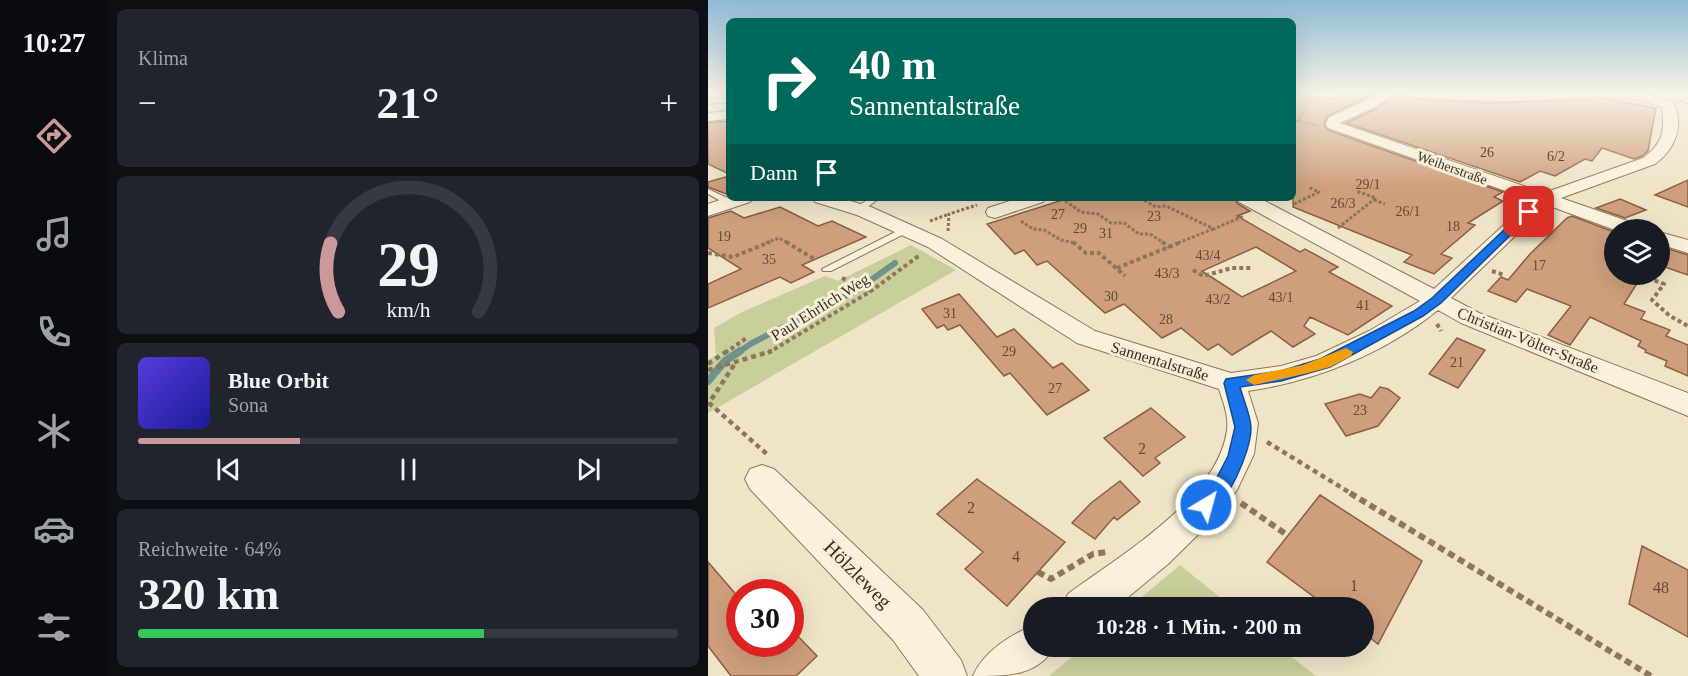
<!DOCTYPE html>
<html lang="de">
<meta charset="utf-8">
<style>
:root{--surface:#171b24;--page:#20242c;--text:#f1f3f6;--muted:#9ea1a6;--line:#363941;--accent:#cc999b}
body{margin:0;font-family:Georgia,serif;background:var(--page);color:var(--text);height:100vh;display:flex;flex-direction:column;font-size:22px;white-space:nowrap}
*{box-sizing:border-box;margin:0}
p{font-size:20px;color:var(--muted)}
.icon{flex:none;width:33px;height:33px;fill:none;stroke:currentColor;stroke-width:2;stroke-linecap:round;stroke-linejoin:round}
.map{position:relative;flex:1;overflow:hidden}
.side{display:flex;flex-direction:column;gap:9px;padding:9px;background:#0d0f14;width:600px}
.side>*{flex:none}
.guide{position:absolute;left:18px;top:18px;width:570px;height:183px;border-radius:9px;box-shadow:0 6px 24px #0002;background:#00695c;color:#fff;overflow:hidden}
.fabs{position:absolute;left:896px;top:219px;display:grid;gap:12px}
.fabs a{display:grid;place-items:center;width:66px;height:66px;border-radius:50%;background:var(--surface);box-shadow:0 6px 24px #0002;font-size:30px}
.speed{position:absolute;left:18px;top:579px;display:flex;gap:12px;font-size:30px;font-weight:700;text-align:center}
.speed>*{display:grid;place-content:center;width:78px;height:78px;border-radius:50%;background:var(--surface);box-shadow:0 6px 24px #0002;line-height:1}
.speed .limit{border:9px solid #d22;background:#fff;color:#111}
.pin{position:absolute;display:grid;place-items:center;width:51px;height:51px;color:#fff;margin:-26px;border-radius:12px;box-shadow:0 3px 9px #0006}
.me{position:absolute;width:66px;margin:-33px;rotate:37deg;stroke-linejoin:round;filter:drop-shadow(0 0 4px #0008)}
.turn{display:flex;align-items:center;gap:21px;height:126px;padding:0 24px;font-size:27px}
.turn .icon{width:78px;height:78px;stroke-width:2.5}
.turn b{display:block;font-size:42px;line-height:51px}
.then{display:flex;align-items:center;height:57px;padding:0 24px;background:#0003;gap:12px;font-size:22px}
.big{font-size:45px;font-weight:700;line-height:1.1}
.side .widget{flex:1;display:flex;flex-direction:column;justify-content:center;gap:9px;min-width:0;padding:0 21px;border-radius:9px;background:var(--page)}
.side .dial{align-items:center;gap:0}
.dial svg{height:156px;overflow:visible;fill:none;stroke:var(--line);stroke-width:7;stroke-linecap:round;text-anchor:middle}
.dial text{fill:var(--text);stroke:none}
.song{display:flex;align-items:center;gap:18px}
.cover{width:72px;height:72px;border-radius:9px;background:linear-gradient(135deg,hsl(250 70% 55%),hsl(240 70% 35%))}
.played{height:6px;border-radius:3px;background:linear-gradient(90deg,var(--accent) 30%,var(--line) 30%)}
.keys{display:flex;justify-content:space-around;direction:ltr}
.heat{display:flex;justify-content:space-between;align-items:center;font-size:33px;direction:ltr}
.charge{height:9px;border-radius:4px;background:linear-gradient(90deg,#34c759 64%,var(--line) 0)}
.trip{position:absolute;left:315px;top:597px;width:351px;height:60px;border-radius:30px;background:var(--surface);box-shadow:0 6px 24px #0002;font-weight:700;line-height:60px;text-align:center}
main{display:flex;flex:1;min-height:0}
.dock{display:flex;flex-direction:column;width:108px;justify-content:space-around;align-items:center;background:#090b0e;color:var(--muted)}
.dock .icon{width:42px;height:42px}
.dock .active{color:var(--accent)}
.dock b{font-size:27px;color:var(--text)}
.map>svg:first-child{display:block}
.green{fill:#c9cf9b}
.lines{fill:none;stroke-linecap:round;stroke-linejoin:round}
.stream-far1{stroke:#6f938a;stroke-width:6}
.stream{stroke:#6f938a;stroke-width:8}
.building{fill:#cf9f7d;stroke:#8d5f41;stroke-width:1.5;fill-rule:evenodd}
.lane-casing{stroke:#8d765c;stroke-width:2}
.street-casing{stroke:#8d765c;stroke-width:2}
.path-far4{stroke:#8d765c;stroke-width:2;stroke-dasharray:2 1.5;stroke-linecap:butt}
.path-far3{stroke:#8d765c;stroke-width:3;stroke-dasharray:3 2;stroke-linecap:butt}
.path-far2{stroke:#8d765c;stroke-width:4;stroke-dasharray:4 3;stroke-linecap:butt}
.path-far1{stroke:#8d765c;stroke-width:4.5;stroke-dasharray:5 4;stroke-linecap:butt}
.path{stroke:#8d765c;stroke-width:6;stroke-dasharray:7 4.5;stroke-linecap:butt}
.lane{fill:#faf1dc;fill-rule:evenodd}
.street{fill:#faf1dc;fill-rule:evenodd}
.route{fill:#1a73e8;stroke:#114b97;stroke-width:1.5}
.slow{fill:#f59e0b}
.labels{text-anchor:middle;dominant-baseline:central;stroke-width:6;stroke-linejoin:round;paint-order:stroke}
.number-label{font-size:14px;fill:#624a37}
.far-street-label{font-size:14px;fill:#3d2e20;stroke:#f7eed8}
.street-label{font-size:16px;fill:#3d2e20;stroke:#f7eed8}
.near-number-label{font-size:16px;fill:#624a37}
.near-street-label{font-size:20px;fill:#3d2e20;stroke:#f7eed8}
</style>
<main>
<nav class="dock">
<b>10:27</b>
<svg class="icon active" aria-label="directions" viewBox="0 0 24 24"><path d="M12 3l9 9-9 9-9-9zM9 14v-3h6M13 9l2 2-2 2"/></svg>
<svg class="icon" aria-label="music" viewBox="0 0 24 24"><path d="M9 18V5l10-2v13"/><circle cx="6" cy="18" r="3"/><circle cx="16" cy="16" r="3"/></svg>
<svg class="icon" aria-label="phone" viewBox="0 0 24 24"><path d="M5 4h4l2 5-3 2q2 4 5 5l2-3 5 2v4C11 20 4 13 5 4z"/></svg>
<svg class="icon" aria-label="climate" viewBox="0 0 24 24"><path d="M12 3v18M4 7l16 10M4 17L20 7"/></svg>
<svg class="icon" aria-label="car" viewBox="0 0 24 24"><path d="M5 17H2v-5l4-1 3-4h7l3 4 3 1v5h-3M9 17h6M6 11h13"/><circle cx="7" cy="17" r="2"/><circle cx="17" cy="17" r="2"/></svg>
<svg class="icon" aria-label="filters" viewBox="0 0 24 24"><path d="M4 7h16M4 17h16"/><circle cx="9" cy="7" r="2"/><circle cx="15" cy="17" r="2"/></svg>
</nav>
<section class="side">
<div class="widget"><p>Klima</p>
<div class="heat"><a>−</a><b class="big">21°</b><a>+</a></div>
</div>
<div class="widget dial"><svg viewBox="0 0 100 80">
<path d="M14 69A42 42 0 1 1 86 69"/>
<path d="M14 69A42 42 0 0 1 10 34" stroke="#cc999b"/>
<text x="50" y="56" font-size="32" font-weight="700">29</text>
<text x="50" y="72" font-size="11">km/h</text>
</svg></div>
<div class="widget">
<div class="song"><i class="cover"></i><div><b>Blue Orbit</b><p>Sona</p></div></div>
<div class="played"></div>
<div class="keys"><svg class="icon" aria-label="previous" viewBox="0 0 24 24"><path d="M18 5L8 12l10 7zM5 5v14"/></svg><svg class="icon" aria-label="pause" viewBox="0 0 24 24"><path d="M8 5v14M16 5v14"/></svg><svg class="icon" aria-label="next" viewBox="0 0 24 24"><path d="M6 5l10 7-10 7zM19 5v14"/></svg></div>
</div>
<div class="widget"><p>Reichweite · 64%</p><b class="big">320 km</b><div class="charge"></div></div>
</section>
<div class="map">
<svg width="980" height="676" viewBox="0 0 980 676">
<rect width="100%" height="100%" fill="#f0e4c8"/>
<path class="green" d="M203,245L248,270L0,413V360L8,355L6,328L34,312L117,276L130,281Z
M472,565L524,607H422Z
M376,647H571L608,676H341Z"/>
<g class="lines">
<path class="stream-far1" d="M29,353L44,343L149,290L187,263"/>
<path class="stream" d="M0,381L17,361L32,351"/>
</g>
<path class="building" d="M631,93H669L619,116L616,124L619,130L795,192L786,197L795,201L760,223L767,225L733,254L744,258L726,274L696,262L704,255L585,207V94L628,99Z
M689,93H695L703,99L783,103L900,99L948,108L940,151L934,156L926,159L894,148L884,161L877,159L847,176L832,171L812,182L638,123L668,109Z
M21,121V174L0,164V123Z
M21,176V195L0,187V182Z
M980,180V207L947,195Z
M361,198H526L530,204L542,211L529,216L592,252L597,249L630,267L621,272L684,306L640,335L602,317L596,326L607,334L585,347L563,331L524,355L510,344L500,350L473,328L454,338L416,304L397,313L339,261L329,265L316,250L307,254L279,224ZM548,247L588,271L534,297L494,271Z
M912,199L938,210L917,218L888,208Z
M72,207L110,226L124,221L158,237L94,265L106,272L83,283L72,277L0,308V284L33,269L0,248V218L23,211L36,218Z
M864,216L906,232V274L930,282L916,304L937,312L933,319L962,330L958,336L980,345V376L957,366L959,361L937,352L938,350L930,346L933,341L882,317L862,345L840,335L863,306L819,289L808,302L780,291L793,277L800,280L822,254L859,218Z
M957,248L980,255V275L951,265V255Z
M251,294L289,337L306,329L345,368L354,363L381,390L339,415L302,373L296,376L252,325L240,330L236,325L229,328L214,309Z
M749,338L777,350L750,388L721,374Z
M672,387L680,389L692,398L670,426L638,436L617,404L652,394L663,398Z
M443,408L477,437L447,458L452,463L435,476L396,438Z
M269,479L357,542L299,606L257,569L275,552L229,514Z
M412,481L432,502L409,520L406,517L387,539L364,523L383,503Z
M612,495L714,561L670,644L656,633V608H621L559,562Z
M934,546L980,570V637L921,604Z
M0,562L32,599V644H82V628L109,656L88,676H23L0,646Z"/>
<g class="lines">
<g class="lane-casing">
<path id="lane" d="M21,98V102L0,104V100Z
M972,98L980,99V103L972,100Z
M0,189L26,201L27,203L20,205L0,194Z
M153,198H167L169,200L154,211H148V207L158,201Z
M199,226L202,227V231L123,271H115L114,269Z"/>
</g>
<g class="street-casing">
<path id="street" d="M0,93H9L0,97Z
M673,93H687L667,107L632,123L836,193L935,158C955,144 957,130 954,107C907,90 858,99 809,101C774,102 738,98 703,97L697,93H936L965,102C977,126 967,149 947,164L853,198L934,226L936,230H907L839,205L743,298L771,313L980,393V416L753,323L730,310C676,354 607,381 540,391L550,423L546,454L529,490L509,516L460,564L407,608H354L360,594C412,555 510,499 519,430C521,416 515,402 511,389L369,343L220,247L149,215L107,202L104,198H132L163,207L234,239L387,331L523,373L573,366L608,356L661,331L712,301L531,202L528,198H551L726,289L823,200L620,128L618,125L620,118Z
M21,111V119L0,121V113Z
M21,197L45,198L42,202L0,216V204Z
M311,198H338L335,202L287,218L280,216L278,212L280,208Z
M951,232L980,240V253L951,244Z
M54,465L66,469L215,610L253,660L259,676H211L185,640L42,489L37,479L42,469Z
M326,625V646H347C330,676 301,676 265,676C275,652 302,635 326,625Z"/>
</g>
<path class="path-far4" d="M590,121L610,126
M585,122L590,121L602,98L610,97L612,93"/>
<path class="path-far3" d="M353,198L373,212L390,214L403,223H416L431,234H442L456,243
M422,198H432L448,207L458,206L506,229L536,216
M666,200L677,204
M586,204L611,192L600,187
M222,221L241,214
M313,221L325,229L336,230L353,240L367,243
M630,228L668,198L648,191
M240,231L241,214L269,205
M58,243L71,238L80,243
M470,243L505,229"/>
<path class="path-far2" d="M78,242L108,260
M365,242L378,253H391L417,276
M454,242L462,247
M0,253L25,257L62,242
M409,268L473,242
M485,270L495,276L524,268H543
M784,271L796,275
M134,278L163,291
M940,278L956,284L944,300L962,316L980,326
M729,324L733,331
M17,353L40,337
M60,353L163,291L212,255"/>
<path class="path-far1" d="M0,364L19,351
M26,365L1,403L60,455
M0,370L64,351
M559,442L644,494"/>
<path class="path" d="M642,493L943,676
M533,503L579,535
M330,572L343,579L385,554L399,552"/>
<use href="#lane" class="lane"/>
<use href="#street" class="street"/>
</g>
<linearGradient id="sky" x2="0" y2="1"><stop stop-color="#8fbad6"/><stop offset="0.5" stop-color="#f8f3e6"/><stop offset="1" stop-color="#f8f3e6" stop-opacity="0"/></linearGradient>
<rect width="980" height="187" fill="url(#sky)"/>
<path class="route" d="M817,210L826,212L733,303L715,316L622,367L573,381L532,387C535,399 543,416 543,428C543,451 520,505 498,513L492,510L489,505L506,483L520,456L527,427L516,383L518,379L573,371L612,359L706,311L724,298Z"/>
<path class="slow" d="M638,348L645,352L643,356L622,367L600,373L546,385L538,380L546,375L595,365Z"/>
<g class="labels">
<g class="number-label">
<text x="779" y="152">26</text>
<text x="848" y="156">6/2</text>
<text x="660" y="184">29/1</text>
<text x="635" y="203">26/3</text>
<text x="700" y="211">26/1</text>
<text x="350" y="214">27</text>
<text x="446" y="216">23</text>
<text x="745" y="226">18</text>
<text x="372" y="228">29</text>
<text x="398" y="233">31</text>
<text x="16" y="236">19</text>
<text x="500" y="255">43/4</text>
<text x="61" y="259">35</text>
<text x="831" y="265">17</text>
<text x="459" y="273">43/3</text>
<text x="403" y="296">30</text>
<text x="573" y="297">43/1</text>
<text x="510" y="299">43/2</text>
<text x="655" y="305">41</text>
<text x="242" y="313">31</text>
<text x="458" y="319">28</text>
<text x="301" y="351">29</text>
<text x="749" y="362">21</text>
<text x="347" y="388">27</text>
<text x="652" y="410">23</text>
</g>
<g class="far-street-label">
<text transform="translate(744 168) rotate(20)">Weiherstraße</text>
</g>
<g class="street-label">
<text transform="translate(112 307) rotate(-32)">Paul Ehrlich Weg</text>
<text transform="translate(820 340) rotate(22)">Christian-Völter-Straße</text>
<text transform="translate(452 361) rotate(17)">Sannentalstraße</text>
</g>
<g class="near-number-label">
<text x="434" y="448">2</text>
<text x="263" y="507">2</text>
<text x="308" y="556">4</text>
<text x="646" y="585">1</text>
<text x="953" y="587">48</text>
</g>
<g class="near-street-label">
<text transform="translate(150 574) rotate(45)">Hölzleweg</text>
</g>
</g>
</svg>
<div class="fabs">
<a><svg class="icon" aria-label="layers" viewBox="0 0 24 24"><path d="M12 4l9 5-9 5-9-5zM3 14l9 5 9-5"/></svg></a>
</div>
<div class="speed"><div class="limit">30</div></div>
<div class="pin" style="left:821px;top:212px;background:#d93025"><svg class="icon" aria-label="arrive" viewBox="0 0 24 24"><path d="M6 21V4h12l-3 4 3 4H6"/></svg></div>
<svg class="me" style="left:498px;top:505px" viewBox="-20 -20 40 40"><circle r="17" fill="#1a73e8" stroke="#fff" stroke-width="3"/><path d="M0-11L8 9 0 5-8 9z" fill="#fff"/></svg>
<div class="trip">10:28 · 1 Min. · 200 m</div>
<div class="guide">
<div class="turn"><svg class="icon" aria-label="right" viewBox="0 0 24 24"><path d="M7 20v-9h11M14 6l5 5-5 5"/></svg><div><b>40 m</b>Sannentalstraße</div></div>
<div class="then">Dann<svg class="icon" aria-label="arrive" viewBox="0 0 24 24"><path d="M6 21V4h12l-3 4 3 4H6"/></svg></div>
</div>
</div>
</main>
